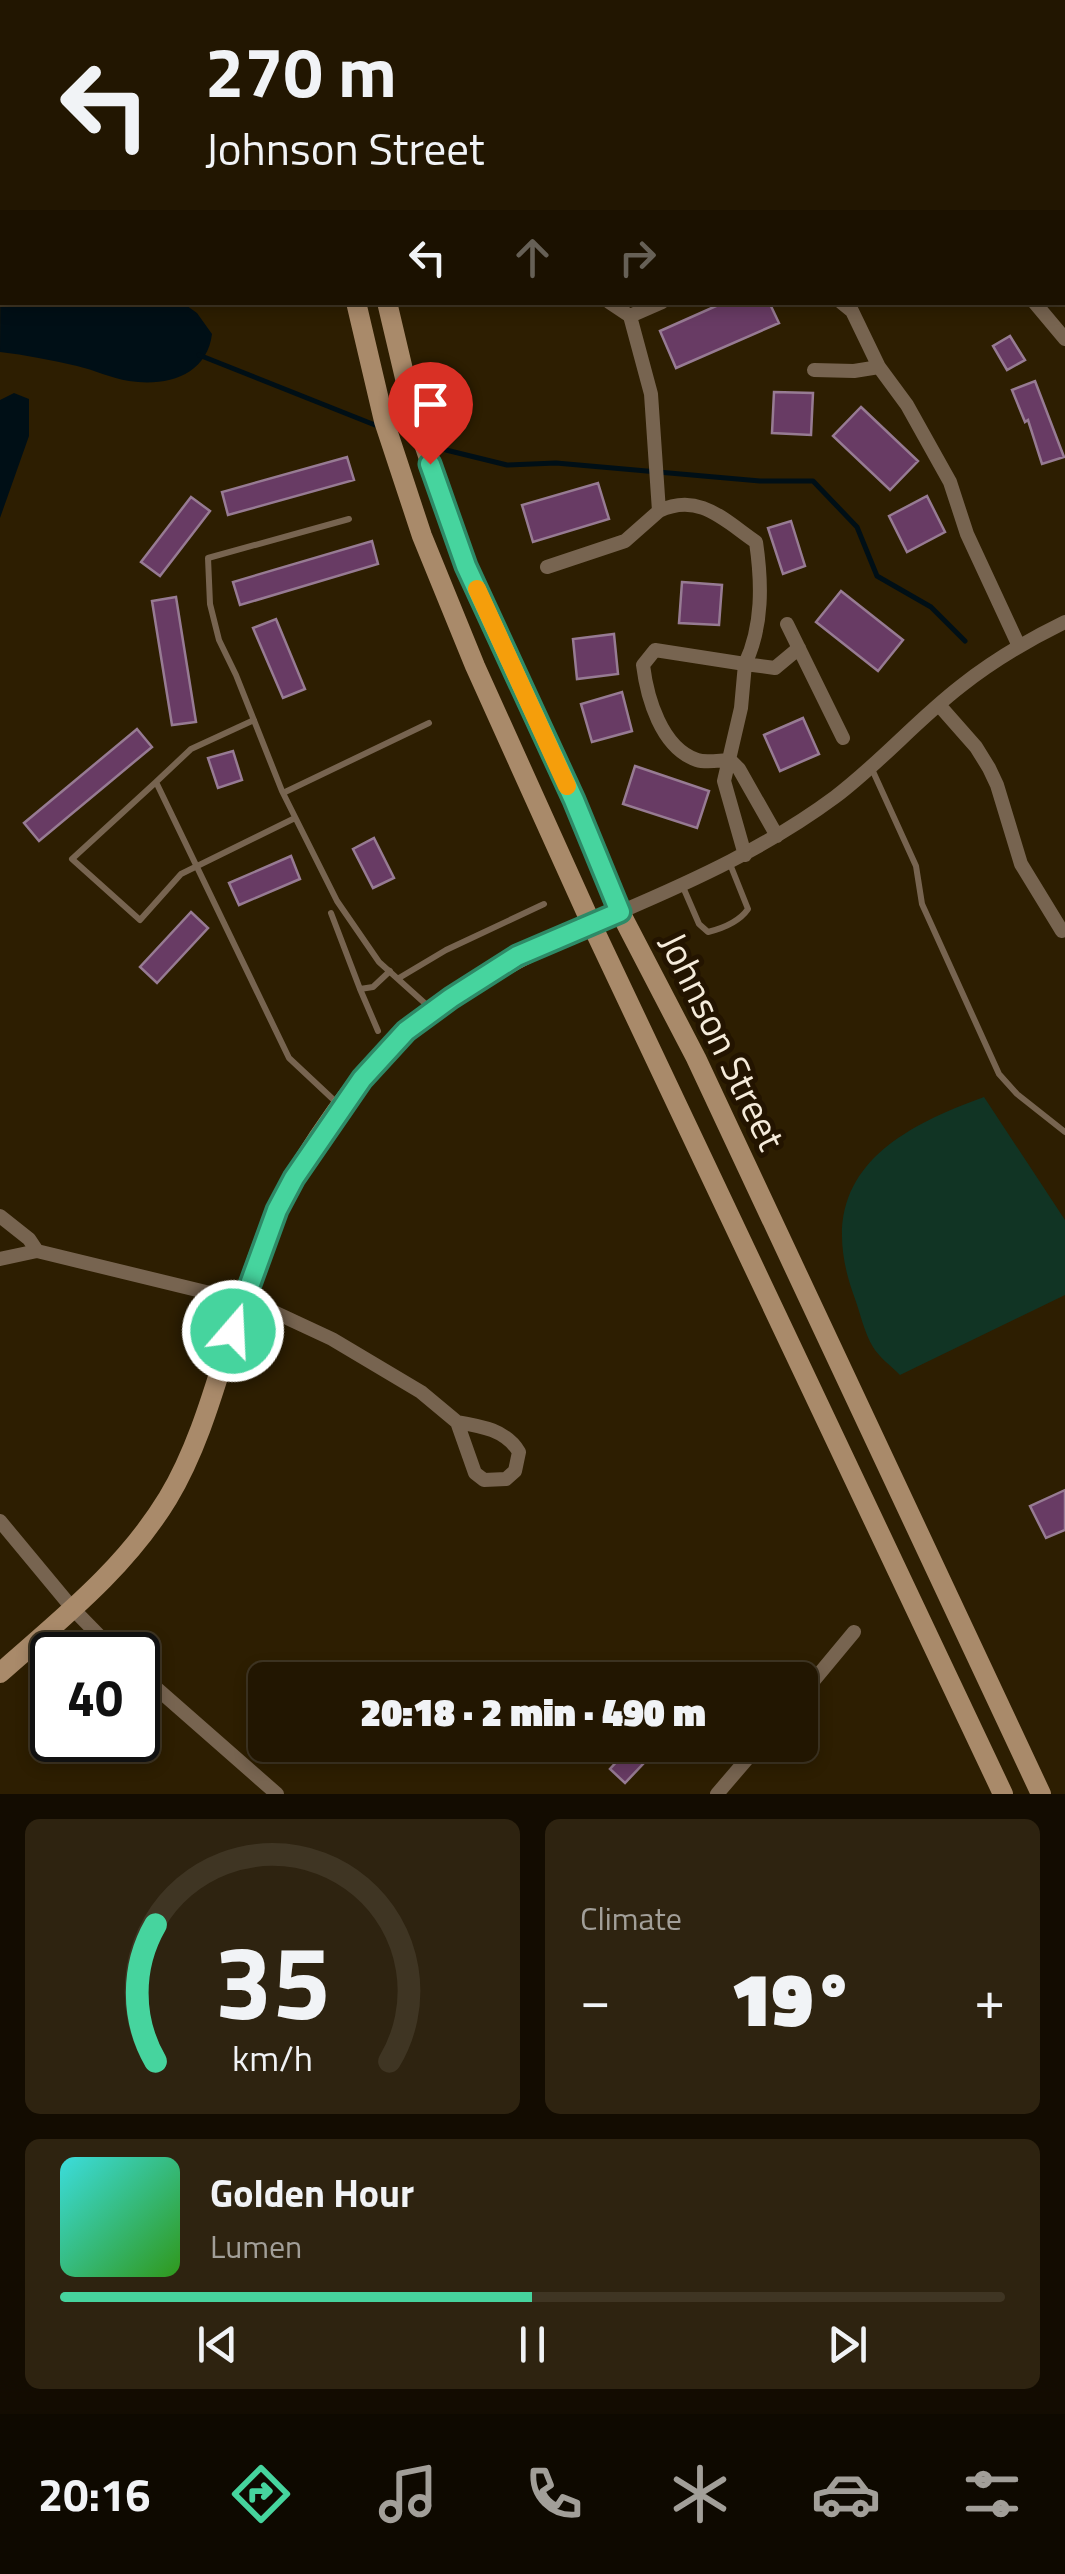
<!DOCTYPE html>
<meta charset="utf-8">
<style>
:root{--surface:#221601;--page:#2e2310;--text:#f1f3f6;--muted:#a29f99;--line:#3f3523;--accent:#46d49e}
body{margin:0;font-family:"Titillium Web",sans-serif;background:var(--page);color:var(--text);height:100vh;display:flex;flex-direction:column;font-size:38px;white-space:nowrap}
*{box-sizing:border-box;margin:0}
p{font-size:32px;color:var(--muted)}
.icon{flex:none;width:55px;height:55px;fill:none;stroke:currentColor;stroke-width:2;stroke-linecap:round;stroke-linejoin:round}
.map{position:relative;height:1794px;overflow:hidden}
.panel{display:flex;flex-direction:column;gap:25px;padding:25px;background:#130c01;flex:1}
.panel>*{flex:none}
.hud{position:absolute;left:0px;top:0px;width:1065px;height:305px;box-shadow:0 5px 15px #0003,0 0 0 2px var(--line);background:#221601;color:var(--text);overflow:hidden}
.speed{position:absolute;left:30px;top:1632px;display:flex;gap:20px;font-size:50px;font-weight:700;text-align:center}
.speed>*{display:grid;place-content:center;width:130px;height:130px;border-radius:50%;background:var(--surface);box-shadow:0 5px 15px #0003,0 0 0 2px var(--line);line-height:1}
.speed .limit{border:5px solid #111;border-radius:15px;background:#fff;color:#111}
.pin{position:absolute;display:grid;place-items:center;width:85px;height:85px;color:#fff;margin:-102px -42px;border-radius:50% 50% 50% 0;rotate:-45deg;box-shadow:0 0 10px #0007}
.pin .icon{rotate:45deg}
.me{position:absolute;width:110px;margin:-55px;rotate:19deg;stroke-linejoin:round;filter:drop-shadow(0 0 8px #0008)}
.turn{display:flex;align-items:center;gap:35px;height:210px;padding:0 40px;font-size:45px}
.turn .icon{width:130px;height:130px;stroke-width:2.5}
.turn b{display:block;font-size:70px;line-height:85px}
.lanes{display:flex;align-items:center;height:95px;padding:0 40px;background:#0003;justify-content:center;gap:50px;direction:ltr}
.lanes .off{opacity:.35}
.big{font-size:75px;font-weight:800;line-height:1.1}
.panel .widget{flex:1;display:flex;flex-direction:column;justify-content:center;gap:15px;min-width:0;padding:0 35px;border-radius:15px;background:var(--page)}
.panel .dial{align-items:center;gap:0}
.dial svg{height:260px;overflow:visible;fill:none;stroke:var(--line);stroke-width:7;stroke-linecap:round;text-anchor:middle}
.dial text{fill:var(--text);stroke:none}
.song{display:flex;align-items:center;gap:30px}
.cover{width:120px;height:120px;border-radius:15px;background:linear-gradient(135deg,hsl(180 70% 55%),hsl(110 70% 35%))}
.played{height:10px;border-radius:5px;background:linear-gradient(90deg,var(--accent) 50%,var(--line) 50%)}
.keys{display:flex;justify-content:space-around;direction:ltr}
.heat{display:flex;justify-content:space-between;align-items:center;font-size:55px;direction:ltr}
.panel .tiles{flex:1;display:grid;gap:25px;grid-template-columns:1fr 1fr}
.widget:last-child{grid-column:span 2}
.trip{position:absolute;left:248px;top:1662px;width:570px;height:100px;border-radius:15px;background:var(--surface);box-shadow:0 5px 15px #0003,0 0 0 2px var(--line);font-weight:800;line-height:100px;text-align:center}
.menu{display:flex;height:160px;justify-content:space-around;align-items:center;background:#0e0900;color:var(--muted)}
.menu .icon{width:70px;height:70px}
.menu .active{color:var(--accent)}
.menu b{font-size:45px;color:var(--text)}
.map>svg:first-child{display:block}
.green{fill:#113424}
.water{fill:#000f16}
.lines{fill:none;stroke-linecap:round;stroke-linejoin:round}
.stream{stroke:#000f16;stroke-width:5}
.building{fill:#683b64;stroke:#977b93;stroke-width:2.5}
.lane{stroke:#776450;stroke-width:6}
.street{stroke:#776450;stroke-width:14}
.secondary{stroke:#a98a6a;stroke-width:20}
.route-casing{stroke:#2e8a67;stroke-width:25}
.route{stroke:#46d49e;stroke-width:18}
.slow{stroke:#f59e0b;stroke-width:18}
.labels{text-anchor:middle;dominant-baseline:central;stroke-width:10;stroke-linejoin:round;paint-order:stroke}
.street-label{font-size:38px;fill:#f5ebda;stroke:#231400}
</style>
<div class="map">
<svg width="1065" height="1794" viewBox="0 0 1065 1794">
<rect width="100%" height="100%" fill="#2d1e01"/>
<path class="green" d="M984,1097L1065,1220V1295L900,1375C891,1366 879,1357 873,1347C864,1332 860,1312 854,1296C812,1181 886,1132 984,1097Z"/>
<path class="water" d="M2,44V302L183,303L197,313L212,334C207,375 167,387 129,381C111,378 94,370 77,366C52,360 25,355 0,352Z
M14,393L29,399V436L0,518V400Z"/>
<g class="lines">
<path class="stream" d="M199,355L375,425
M446,450L507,465L556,463L760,481H813L857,527L877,576L931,607L965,641"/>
</g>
<path class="building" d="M725,302H769L779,323L676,368L660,331Z
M1010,336L1025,360L1007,370L993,346Z
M1035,381L1064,457L1042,464L1028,420L1025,422L1012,390Z
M774,392L813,393L811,435L772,433Z
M861,407L918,461L890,490L833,436Z
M347,457L354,480L228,515L222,492Z
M598,483L609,519L533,542L522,505Z
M927,496L945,532L907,552L889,516Z
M191,497L210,511L160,576L141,562Z
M791,521L805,566L783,574L768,528Z
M372,541L378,564L240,605L233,582Z
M682,582L722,585L719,625L679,623Z
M841,591L903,640L878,671L816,622Z
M176,597L196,722L172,725L152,601Z
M276,619L305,689L283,698L253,628Z
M614,634L618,674L577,679L573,639Z
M622,692L632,731L592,742L581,704Z
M803,718L819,754L780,771L764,735Z
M137,729L152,747L39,841L24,823Z
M233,751L242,780L218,788L208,758Z
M635,766L709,791L697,828L623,804Z
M374,838L394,878L373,888L353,849Z
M291,856L300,879L239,905L229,883Z
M191,912L208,928L157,983L140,967Z
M1065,1490V1530L1046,1538L1030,1506Z
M632,1745H661L625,1783L610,1769Z"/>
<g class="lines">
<path class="lane" d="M823,2L825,0
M349,519L208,558L210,604L219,640L236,675L282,791L337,901L379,962L429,1007
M254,720L191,749L156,782L289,1058L337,1103
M871,767L916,866L922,904L999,1074L1017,1094L1065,1132
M156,782L72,859L140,920L181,874L295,818
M283,793L429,723
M683,887L699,924L708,932C724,928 739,922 748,909L730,864
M331,913L360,989L373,987L390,971
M399,978L446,950L544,904
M360,989L378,1031"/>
<path class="street" d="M676,0L678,2
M875,0L877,2
M580,2L587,0
M609,302L630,316L662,302
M841,302L852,311L879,367
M1034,302L1065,339
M814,370L854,371L879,367L907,405L950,482L967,534L1018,644
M659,511C699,492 724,520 756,542C762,583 763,626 745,664L655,650L643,665C647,697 661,748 697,760C706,763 721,760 730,760L739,769L777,836
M547,567L625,541L659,511L651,394L630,316
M787,624L843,738
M939,705L976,747L989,768L997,785L1021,864L1062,931
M745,855L724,781L741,708L745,664L775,668L799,648
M620,912C695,880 769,846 835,797C880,763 917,720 961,686C994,660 1028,640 1065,622
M0,1216L29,1239L37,1251
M0,1259L37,1251L259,1305L332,1339L421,1392L457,1422L475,1473L484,1480L506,1479L515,1471L519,1452C506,1430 481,1426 457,1422
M0,1521L73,1609L118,1655
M138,1672L277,1794
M800,1697L854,1632
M717,1794L759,1745"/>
<path class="secondary" d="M312,0V2
M344,0V2
M356,302L384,421L422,536L475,666L591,923L1003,1794
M387,302L413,412L466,566L574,800L620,912L696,1058L1041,1794
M0,1673C61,1619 125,1569 168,1498C204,1438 220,1365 243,1299C254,1269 264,1236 278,1207C305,1152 361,1069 408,1030C472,978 544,943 620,912"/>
</g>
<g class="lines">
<g class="route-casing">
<path id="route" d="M233,1331L277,1210L294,1178L362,1079L406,1031L451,998L517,956L620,912L574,800L466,566L430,464"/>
</g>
<use href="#route" class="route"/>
<path class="slow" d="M477,589L567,786"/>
</g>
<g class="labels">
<g class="street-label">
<text transform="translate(723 1041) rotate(64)">Johnson Street</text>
</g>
</g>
</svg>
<div class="speed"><div class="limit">40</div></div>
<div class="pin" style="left:430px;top:464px;background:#d93025"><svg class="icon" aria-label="arrive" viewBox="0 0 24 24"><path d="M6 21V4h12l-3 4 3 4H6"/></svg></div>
<svg class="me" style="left:233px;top:1331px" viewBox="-20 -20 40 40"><circle r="17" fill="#46d49e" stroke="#fff" stroke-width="3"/><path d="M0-11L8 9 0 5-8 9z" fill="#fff"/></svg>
<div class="trip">20:18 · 2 min · 490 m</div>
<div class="hud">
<div class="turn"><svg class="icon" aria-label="left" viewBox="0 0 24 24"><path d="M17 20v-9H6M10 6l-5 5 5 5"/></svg><div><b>270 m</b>Johnson Street</div></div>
<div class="lanes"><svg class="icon" aria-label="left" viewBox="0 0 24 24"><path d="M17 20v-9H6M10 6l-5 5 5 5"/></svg><svg class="icon off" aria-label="ahead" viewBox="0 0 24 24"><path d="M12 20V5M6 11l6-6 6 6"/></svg><svg class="icon off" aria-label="right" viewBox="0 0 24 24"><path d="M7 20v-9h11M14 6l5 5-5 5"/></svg></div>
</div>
</div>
<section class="panel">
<div class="tiles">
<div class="widget dial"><svg viewBox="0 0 100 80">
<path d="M14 69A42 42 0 1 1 86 69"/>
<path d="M14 69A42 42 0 0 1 14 27" stroke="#46d49e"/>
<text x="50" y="56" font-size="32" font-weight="700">35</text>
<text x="50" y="72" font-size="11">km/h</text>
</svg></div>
<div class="widget"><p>Climate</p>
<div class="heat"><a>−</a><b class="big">19°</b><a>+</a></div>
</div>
<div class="widget">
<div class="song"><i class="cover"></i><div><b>Golden Hour</b><p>Lumen</p></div></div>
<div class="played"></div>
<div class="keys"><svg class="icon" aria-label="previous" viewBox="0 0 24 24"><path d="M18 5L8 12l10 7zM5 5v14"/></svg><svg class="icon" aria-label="pause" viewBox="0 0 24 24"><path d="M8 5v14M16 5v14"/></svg><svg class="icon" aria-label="next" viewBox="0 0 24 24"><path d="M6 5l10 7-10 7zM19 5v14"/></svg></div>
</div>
</div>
</section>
<nav class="menu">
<b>20:16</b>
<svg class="icon active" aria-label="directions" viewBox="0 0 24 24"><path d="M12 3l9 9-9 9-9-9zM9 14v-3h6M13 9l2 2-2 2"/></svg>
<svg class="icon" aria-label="music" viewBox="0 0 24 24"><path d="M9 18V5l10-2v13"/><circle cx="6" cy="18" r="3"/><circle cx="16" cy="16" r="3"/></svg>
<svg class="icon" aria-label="phone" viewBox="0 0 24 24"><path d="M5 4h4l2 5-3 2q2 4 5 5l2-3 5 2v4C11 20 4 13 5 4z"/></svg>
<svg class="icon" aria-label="climate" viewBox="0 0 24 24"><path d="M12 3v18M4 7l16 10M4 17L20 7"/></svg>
<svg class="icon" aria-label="car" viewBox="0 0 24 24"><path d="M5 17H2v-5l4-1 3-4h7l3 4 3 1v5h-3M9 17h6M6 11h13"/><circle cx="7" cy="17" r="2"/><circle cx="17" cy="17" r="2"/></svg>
<svg class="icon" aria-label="filters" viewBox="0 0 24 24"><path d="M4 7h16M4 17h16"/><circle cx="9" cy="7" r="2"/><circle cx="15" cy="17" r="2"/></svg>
</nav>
